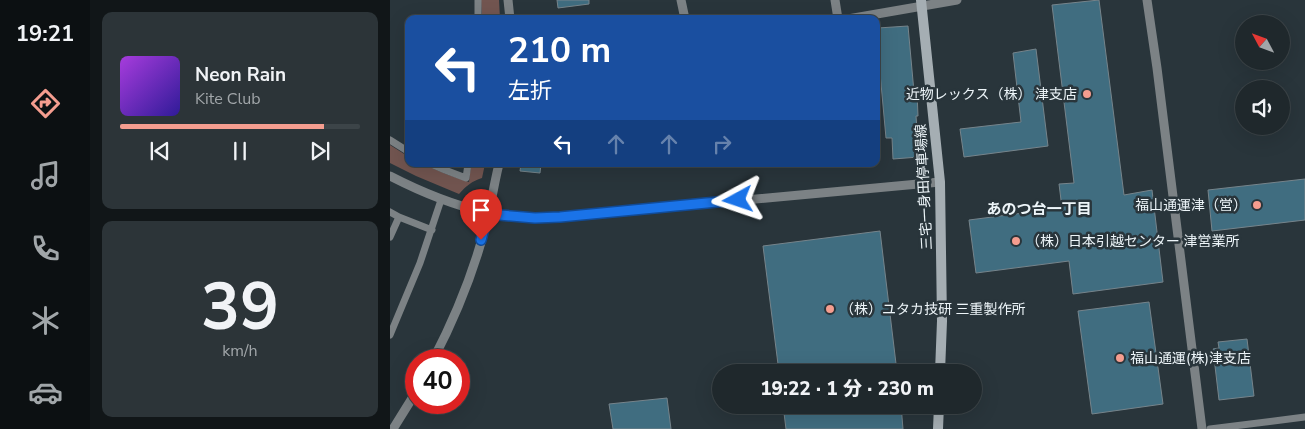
<!DOCTYPE html>
<html lang="ja">
<meta charset="utf-8">
<style>
:root{--surface:#1f282c;--page:#2c3438;--text:#f1f3f6;--muted:#a1a6a9;--line:#3c4448;--accent:#f59d8f}
body{margin:0;font-family:"Nunito Sans","Noto Sans JP",sans-serif;background:var(--page);color:var(--text);height:100vh;display:flex;flex-direction:column;font-size:19px;white-space:nowrap}
*{box-sizing:border-box;margin:0}
p{font-size:16px;color:var(--muted)}
.icon{flex:none;width:28px;height:28px;fill:none;stroke:currentColor;stroke-width:2;stroke-linecap:round;stroke-linejoin:round}
.map{position:relative;flex:1;overflow:hidden}
.panel{display:flex;flex-direction:column;gap:12px;padding:12px;background:#111618;width:300px}
.panel>*{flex:none}
.hud{position:absolute;left:15px;top:15px;width:475px;height:152px;border-radius:10px;box-shadow:0 5px 20px #0002,0 0 0 1px var(--line);background:#1a4fa0;color:#fff;overflow:hidden}
.needle{width:32px;rotate:311deg}
.tools{position:absolute;left:845px;top:15px;display:grid;gap:10px}
.tools a{display:grid;place-items:center;width:55px;height:55px;border-radius:50%;background:var(--surface);box-shadow:0 5px 20px #0002,0 0 0 1px var(--line);font-size:25px}
.speed{position:absolute;left:15px;top:349px;display:flex;gap:10px;font-size:25px;font-weight:700;text-align:center}
.speed>*{display:grid;place-content:center;width:65px;height:65px;border-radius:50%;background:var(--surface);box-shadow:0 5px 20px #0002,0 0 0 1px var(--line);line-height:1}
.speed .limit{border:8px solid #d22;background:#fff;color:#111}
.pin{position:absolute;display:grid;place-items:center;width:42px;height:42px;color:#fff;margin:-51px -21px;border-radius:50% 50% 50% 0;rotate:-45deg;box-shadow:0 0 5px #0007}
.pin .icon{rotate:45deg}
.me{position:absolute;width:55px;margin:-28px;rotate:265deg;stroke-linejoin:round;filter:drop-shadow(0 0 4px #0008)}
.turn{display:flex;align-items:center;gap:18px;height:105px;padding:0 20px;font-size:22px}
.turn .icon{width:65px;height:65px;stroke-width:2.5}
.turn b{display:block;font-size:35px;line-height:42px}
.lanes{display:flex;align-items:center;height:48px;padding:0 20px;background:#0003;justify-content:center;gap:25px;direction:ltr}
.lanes .off{opacity:.35}
.panel .card{flex:1;display:flex;flex-direction:column;justify-content:center;gap:8px;min-width:0;padding:0 18px;border-radius:10px;background:var(--page)}
.panel .dial{align-items:center;gap:0}
.dial b{font-size:65px;line-height:1}
.song{display:flex;align-items:center;gap:15px}
.cover{width:60px;height:60px;border-radius:8px;background:linear-gradient(135deg,hsl(280 70% 55%),hsl(250 70% 35%))}
.played{height:5px;border-radius:2px;background:linear-gradient(90deg,var(--accent) 85%,var(--line) 85%)}
.keys{display:flex;justify-content:space-around;direction:ltr}
.trip{position:absolute;left:322px;top:364px;width:270px;height:50px;border-radius:25px;background:var(--surface);box-shadow:0 5px 20px #0002,0 0 0 1px var(--line);font-weight:800;line-height:50px;text-align:center}
main{display:flex;flex:1;min-height:0}
.tabs{display:flex;flex-direction:column;width:90px;justify-content:space-around;align-items:center;background:#0c1012;color:var(--muted)}
.tabs .icon{width:35px;height:35px}
.tabs .current{color:var(--accent)}
.tabs b{font-size:22px;color:var(--text)}
.map>svg:first-child{display:block}
.green{fill:#725550}
.building{fill:#406d80;stroke:#76848b}
.lines{fill:none;stroke-linecap:round;stroke-linejoin:round}
.minor{stroke:#7c8285;stroke-width:7}
.tertiary{stroke:#7c8285;stroke-width:9}
.secondary{stroke:#a5aeb3;stroke-width:10}
.route-casing{stroke:#114b97;stroke-width:12}
.route{stroke:#1a73e8;stroke-width:9}
.poi-dot{fill:#f59d8f;stroke:#29353b;stroke-width:2}
.labels{text-anchor:middle;dominant-baseline:central;stroke-width:5;stroke-linejoin:round;paint-order:stroke}
.poi-label{font-size:14px;fill:#edf5f9;stroke:#29353b;text-anchor:start}
.street-label{font-size:14px;fill:#edf5f9;stroke:#29353b}
.neighbourhood-label{font-size:15px;font-weight:bold;fill:#edf5f9;stroke:#29353b}
</style>
<main>
<nav class="tabs">
<b>19:21</b>
<svg class="icon current" aria-label="directions" viewBox="0 0 24 24"><path d="M12 3l9 9-9 9-9-9zM9 14v-3h6M13 9l2 2-2 2"/></svg>
<svg class="icon" aria-label="music" viewBox="0 0 24 24"><path d="M9 18V5l10-2v13"/><circle cx="6" cy="18" r="3"/><circle cx="16" cy="16" r="3"/></svg>
<svg class="icon" aria-label="phone" viewBox="0 0 24 24"><path d="M5 4h4l2 5-3 2q2 4 5 5l2-3 5 2v4C11 20 4 13 5 4z"/></svg>
<svg class="icon" aria-label="climate" viewBox="0 0 24 24"><path d="M12 3v18M4 7l16 10M4 17L20 7"/></svg>
<svg class="icon" aria-label="car" viewBox="0 0 24 24"><path d="M5 17H2v-5l4-1 3-4h7l3 4 3 1v5h-3M9 17h6M6 11h13"/><circle cx="7" cy="17" r="2"/><circle cx="17" cy="17" r="2"/></svg>
</nav>
<section class="panel">
<div class="card">
<div class="song"><i class="cover"></i><div><b>Neon Rain</b><p>Kite Club</p></div></div>
<div class="played"></div>
<div class="keys"><svg class="icon" aria-label="previous" viewBox="0 0 24 24"><path d="M18 5L8 12l10 7zM5 5v14"/></svg><svg class="icon" aria-label="pause" viewBox="0 0 24 24"><path d="M8 5v14M16 5v14"/></svg><svg class="icon" aria-label="next" viewBox="0 0 24 24"><path d="M6 5l10 7-10 7zM19 5v14"/></svg></div>
</div>
<div class="card dial"><b>39</b><p>km/h</p></div>
</section>
<div class="map">
<svg width="915" height="429" viewBox="0 0 915 429">
<rect width="100%" height="100%" fill="#29353b"/>
<path class="green" d="M91,0H109L110,19H92Z
M0,145L19,157V164H32L56,174L79,182L81,164H95L92,178C82,181 76,186 69,194L26,176L0,163Z"/>
<path class="building" d="M167,0H199V4L168,8Z
M709,0L734,195L762,190L773,282L683,294L679,261L586,273L579,220L672,208L669,184L684,183L662,5Z
M518,26L524,92H527L528,116H526L529,157L503,159L502,138H496L489,62L486,59V33H489L488,28Z
M646,49L658,146L574,157L570,129L631,122L623,53Z
M131,164H151L150,173L130,171Z
M915,179V220L822,231L818,190Z
M490,231L507,372H389L373,246Z
M759,302L773,404L702,414L688,311Z
M857,339L864,396L829,400L823,349L829,348L828,342Z
M277,398L281,429H223L219,404Z
M393,405H511L513,429H396Z"/>
<g class="lines">
<path class="minor" d="M88,0V19
M0,140L19,152
M41,164L55,170L76,178L78,164
M0,212L9,217L42,230
M0,237L9,217
M0,335L30,263L51,200
M820,429L915,417"/>
<path class="tertiary" d="M118,0L120,19
M291,0L295,19
M445,0L448,19
M757,0L767,68L812,429
M458,19L567,0
M0,176C31,192 63,205 97,213C119,218 147,218 170,217L550,182
M43,360C67,314 87,263 99,213C102,197 105,180 109,164
M3,429L26,392"/>
<path class="secondary" d="M531,0L550,182L552,321L550,372
M548,429L549,405"/>
</g>
<g class="lines">
<g class="route-casing">
<path id="route" d="M91,240L98,214L145,218L170,217L348,200"/>
</g>
<use href="#route" class="route"/>
</g>
<g class="poi-dot">
<circle cx="697" cy="94" r="5"/>
<circle cx="867" cy="205" r="5"/>
<circle cx="626" cy="241" r="5"/>
<circle cx="440" cy="309" r="5"/>
<circle cx="730" cy="358" r="5"/>
</g>
<g class="labels">
<g class="poi-label">
<text x="687" y="94" text-anchor="end">近物レックス（株） 津支店</text>
<text x="857" y="205" text-anchor="end">福山通運津（営）</text>
<text x="636" y="241">（株）日本引越センター 津営業所</text>
<text x="450" y="309">（株）ユタカ技研 三重製作所</text>
<text x="740" y="358">福山通運(株)津支店</text>
</g>
<g class="street-label">
<text transform="translate(534 187) rotate(-93)">三宅一身田停車場線</text>
</g>
<g class="neighbourhood-label">
<text x="649" y="209">あのつ台一丁目</text>
</g>
</g>
</svg>
<div class="tools">
<a><svg class="needle" viewBox="-14 -14 28 28"><path d="M0-13l5 13h-10z" fill="#e53935"/><path d="M0 13l5-13h-10z" fill="#a1a6a9"/></svg></a>
<a><svg class="icon" aria-label="sound" viewBox="0 0 24 24"><path d="M4 9h4l5-4v14l-5-4H4zM17 9q2 3 0 6"/></svg></a>
</div>
<div class="speed"><div class="limit">40</div></div>
<div class="pin" style="left:91px;top:240px;background:#d93025"><svg class="icon" aria-label="arrive" viewBox="0 0 24 24"><path d="M6 21V4h12l-3 4 3 4H6"/></svg></div>
<svg class="me" style="left:348px;top:200px" viewBox="-20 -20 40 40"><path d="M0-17L14 15 0 8-14 15z" fill="#1a73e8" stroke="#fff" stroke-width="4"/></svg>
<div class="trip">19:22 · 1 分 · 230 m</div>
<div class="hud">
<div class="turn"><svg class="icon" aria-label="left" viewBox="0 0 24 24"><path d="M17 20v-9H6M10 6l-5 5 5 5"/></svg><div><b>210 m</b>左折</div></div>
<div class="lanes"><svg class="icon" aria-label="left" viewBox="0 0 24 24"><path d="M17 20v-9H6M10 6l-5 5 5 5"/></svg><svg class="icon off" aria-label="ahead" viewBox="0 0 24 24"><path d="M12 20V5M6 11l6-6 6 6"/></svg><svg class="icon off" aria-label="ahead" viewBox="0 0 24 24"><path d="M12 20V5M6 11l6-6 6 6"/></svg><svg class="icon off" aria-label="right" viewBox="0 0 24 24"><path d="M7 20v-9h11M14 6l5 5-5 5"/></svg></div>
</div>
</div>
</main>
